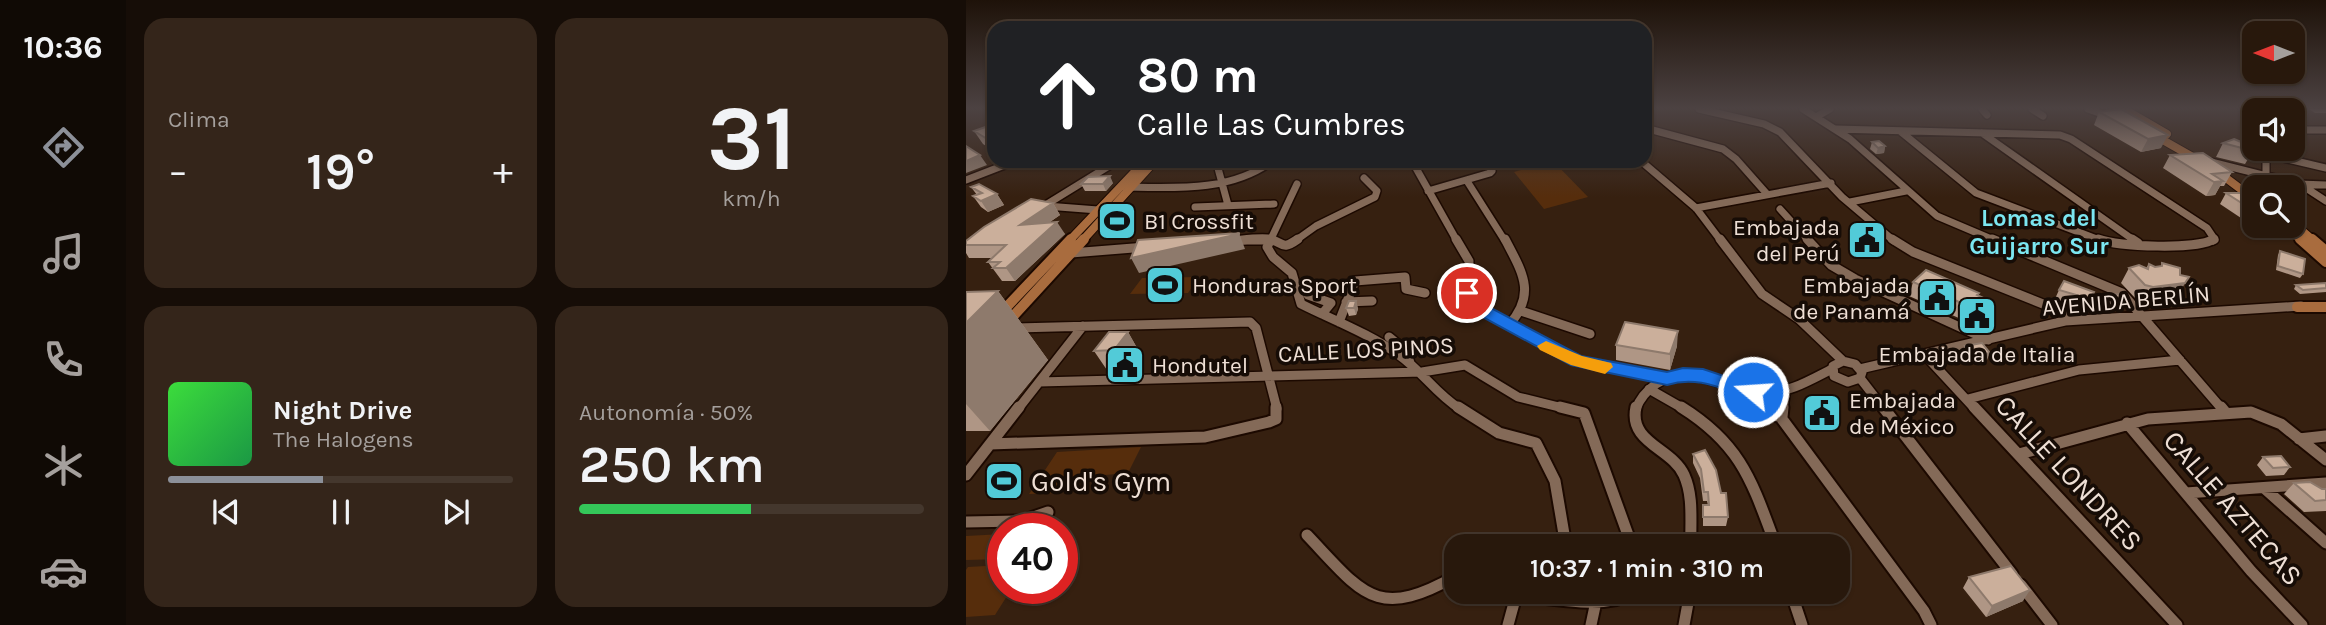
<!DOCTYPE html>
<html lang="es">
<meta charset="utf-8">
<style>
:root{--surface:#28180c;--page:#34251a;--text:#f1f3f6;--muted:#a5a09d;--line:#44372d;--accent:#8c9099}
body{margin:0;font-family:Karla,sans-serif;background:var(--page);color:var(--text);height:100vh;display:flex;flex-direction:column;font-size:26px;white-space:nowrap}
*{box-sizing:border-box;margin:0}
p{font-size:23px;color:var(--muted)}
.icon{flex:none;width:38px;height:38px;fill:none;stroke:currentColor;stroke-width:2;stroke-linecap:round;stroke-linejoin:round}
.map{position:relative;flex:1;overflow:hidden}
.drawer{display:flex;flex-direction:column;gap:18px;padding:18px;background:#160d07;width:840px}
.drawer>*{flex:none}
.top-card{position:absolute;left:21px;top:21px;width:665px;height:147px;border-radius:21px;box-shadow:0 2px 5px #0004,0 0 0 2px var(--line);background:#202124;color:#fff;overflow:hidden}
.needle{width:46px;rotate:270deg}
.fabs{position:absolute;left:1276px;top:21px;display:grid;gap:14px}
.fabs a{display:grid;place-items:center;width:63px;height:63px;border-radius:14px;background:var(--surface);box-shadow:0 2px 5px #0004,0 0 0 2px var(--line);font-size:35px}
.speed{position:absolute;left:21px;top:513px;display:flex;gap:14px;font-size:35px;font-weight:700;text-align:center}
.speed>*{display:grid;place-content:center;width:91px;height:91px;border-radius:50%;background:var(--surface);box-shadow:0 2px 5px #0004,0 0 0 2px var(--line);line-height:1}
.speed .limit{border:10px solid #d22;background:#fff;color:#111}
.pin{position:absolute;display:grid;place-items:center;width:60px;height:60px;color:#fff;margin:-30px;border:4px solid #fff;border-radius:50%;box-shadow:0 2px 7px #0007}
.me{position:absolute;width:77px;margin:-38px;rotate:288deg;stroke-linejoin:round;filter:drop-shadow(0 0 5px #0008)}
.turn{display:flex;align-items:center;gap:24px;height:147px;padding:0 35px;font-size:32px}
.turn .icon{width:91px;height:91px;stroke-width:2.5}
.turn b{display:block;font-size:49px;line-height:60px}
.big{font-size:52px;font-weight:600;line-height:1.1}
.drawer .tile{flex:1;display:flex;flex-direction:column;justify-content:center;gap:10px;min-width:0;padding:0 24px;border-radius:21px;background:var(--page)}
.drawer .dial{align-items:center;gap:0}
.dial b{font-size:91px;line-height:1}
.song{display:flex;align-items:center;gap:21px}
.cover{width:84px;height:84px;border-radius:10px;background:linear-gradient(135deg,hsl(120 70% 55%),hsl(140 70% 35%))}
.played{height:7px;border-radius:4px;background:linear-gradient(90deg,var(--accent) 45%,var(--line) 45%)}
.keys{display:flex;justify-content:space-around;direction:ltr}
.heat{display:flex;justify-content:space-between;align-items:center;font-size:38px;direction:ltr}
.charge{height:10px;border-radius:5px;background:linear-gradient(90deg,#34c759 50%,var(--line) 0)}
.drawer .tiles{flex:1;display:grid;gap:18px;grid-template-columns:repeat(2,1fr)}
.trip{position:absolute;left:478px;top:534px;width:406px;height:70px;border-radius:21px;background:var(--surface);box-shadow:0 2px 5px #0004,0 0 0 2px var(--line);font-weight:600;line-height:70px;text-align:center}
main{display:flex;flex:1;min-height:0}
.menu{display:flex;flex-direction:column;width:126px;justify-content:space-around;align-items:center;background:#100a05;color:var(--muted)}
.menu .icon{width:49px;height:49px}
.menu .current{color:var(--accent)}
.menu b{font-size:32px;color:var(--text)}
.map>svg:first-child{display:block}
.green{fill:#562d0c}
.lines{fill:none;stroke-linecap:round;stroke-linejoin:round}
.minor-far2-casing{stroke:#1c0900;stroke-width:10}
.minor-far1-casing{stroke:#1c0900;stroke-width:12}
.minor-casing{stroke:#1c0900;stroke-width:15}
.major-far1-casing{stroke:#1c0900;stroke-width:10}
.major-casing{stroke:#1c0900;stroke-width:14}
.minor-far2{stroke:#846a58;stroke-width:7}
.minor-far1{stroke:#846a58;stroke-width:9}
.minor{stroke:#846a58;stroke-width:11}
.major-far1{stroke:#a96c3e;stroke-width:8}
.major{stroke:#a96c3e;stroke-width:10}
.wall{fill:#af9685}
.shaded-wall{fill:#8e7a6c}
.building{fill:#cbaf9b;stroke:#8e7a6c;stroke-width:2}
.route{fill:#1a73e8;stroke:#114b97;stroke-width:2}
.slow{fill:#f59e0b}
.labels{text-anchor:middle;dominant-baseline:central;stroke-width:7;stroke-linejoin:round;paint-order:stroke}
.poi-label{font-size:23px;fill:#eedfd5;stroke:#160c06;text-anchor:start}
.street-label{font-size:23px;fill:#eedfd5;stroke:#160c06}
.neighbourhood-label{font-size:24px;font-weight:bold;fill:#7be6f1;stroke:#160c06}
.near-street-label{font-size:28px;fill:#eedfd5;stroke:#160c06}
.near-poi-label{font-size:28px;fill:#eedfd5;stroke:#160c06;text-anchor:start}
</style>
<main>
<nav class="menu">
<b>10:36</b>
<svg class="icon current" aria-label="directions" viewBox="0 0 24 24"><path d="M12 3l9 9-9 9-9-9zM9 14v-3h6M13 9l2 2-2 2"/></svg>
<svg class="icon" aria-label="music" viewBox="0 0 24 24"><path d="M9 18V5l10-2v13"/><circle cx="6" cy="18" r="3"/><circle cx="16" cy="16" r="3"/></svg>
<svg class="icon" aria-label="phone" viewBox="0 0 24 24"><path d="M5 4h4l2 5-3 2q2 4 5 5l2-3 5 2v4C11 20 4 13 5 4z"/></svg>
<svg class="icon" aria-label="climate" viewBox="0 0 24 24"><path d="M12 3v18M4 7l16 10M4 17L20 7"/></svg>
<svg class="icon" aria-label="car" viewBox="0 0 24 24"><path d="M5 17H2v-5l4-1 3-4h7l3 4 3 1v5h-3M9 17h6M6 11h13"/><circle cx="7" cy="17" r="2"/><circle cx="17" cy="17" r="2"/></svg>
</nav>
<section class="drawer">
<div class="tiles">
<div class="tile"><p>Clima</p>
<div class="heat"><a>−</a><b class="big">19°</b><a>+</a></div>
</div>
<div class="tile dial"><b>31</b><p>km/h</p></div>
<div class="tile">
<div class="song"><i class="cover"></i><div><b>Night Drive</b><p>The Halogens</p></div></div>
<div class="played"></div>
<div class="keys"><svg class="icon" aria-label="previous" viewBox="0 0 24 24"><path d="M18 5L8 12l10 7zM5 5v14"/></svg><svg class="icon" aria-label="pause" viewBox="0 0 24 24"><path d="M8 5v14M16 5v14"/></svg><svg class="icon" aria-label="next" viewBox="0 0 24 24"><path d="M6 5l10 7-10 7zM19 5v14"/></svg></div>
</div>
<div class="tile"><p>Autonomía · 50%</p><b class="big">250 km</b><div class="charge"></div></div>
</div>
</section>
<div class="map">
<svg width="1360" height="625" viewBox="0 0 1360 625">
<rect width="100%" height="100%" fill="#362010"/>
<path class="green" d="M587,161L622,197L578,209L548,172Z
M233,277L222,293L164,294L176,278Z
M175,447L162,473L104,478L94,493L63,494L91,452Z
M37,534V559L0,560V536Z
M37,565V588H46L29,615L0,617V570L2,567Z"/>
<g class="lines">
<g class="minor-far2-casing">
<path id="minor-far2" d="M733,109L798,124L814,132L876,197L928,241
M837,109L884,139L971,216L1030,241
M1016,109L1021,115
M1066,109L1077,116
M1122,109L1142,116
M850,117L864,109
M679,128L757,149L770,159L801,194
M870,129L1094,135L1105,139L1241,228L1249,240L1247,241
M1326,130H1360
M934,131L1010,193L1136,241
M1016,133L1169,241
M250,161L262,205
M446,161L491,241
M675,161L730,208L755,241
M1245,162L1333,184L1360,185
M1300,176V154L1360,168
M0,180L49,161
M501,181L539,241
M1337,186L1360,201
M159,187C208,188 265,192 306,161
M462,191L524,173L526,171L519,161
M884,202L940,191
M78,206L151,161
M80,206L132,210
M229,207L308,204
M730,208L865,183
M814,209L843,241
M273,241H306
M304,241L331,184
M329,241L350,226L409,197L411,191L398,178"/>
</g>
<g class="minor-far1-casing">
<path id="minor-far1" d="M305,239L301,247L307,257L326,273L335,304C367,320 404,334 433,355C457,372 469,393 494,409
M490,239L503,261L501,294L505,304L611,361L701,378
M539,239C556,272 571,293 543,325
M754,239L796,294L833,319L877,361
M841,239L865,265L889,279L1022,340
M926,239L947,252L1112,318
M1026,239L1156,293L1256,409
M1132,239C1153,247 1232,250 1248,239
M1166,239L1172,243
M267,241C278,240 291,238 302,239C318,241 314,252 332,239
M105,253L180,247
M342,295L365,303L356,314
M380,302L406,301
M555,311L624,334
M373,322L389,281L439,277L440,289L459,293
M48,328L284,322L290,328L311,409
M423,337L440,351L444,363
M959,355L1009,409
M877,361L889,364L896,372L894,378L882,382L868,376L867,366Z
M894,369L1099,321L1335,306
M894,378L918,409
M73,382L456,372L499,365L552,397L601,409
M683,389L718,409
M781,393L802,409
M804,393L811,409
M1002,399L1113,370L1214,360
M52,409L117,326
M670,409C674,398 680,391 690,384C727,360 761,393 800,393C823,393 846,379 866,369
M817,409L820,388"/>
</g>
<g class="minor-casing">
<path id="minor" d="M492,407L533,433L570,443L589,481L600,546
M594,407L618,413L666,546
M670,407C662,443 706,448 718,475C728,497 724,523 725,546
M715,407C776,445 786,482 810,546
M800,407L812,416
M811,407L816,419L958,611L965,625
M917,407L1046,574
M1008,407L1211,625
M1255,407L1260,413
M816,417L817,407
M1161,423L1285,571L1336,625
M1333,439L1360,436
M24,444L239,437L303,422L310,419V407
M1053,454L1182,419L1285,412L1315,424L1360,460
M0,475L53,407
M1298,488L1360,543
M1220,493L1360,483
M0,522L56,521L82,512
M341,535C397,594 410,621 490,576
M1055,585L1086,625
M825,592L836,625
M550,595C588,598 636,611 671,592
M542,625L551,592
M625,625L632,592
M718,625L724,592"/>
</g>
<g class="major-far1-casing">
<path id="major-far1" d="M1158,109L1201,134
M1188,135L1232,160
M1252,172L1288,199
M1326,222L1348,241
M1320,226L1336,241
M103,241L179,161
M116,241L189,161"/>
</g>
<g class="major-casing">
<path id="major" d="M1334,239L1360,262
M1346,239L1360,251
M1331,307H1360
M34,314L105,239
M40,324L118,239"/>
</g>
<use href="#minor-far2" class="minor-far2"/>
<use href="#minor-far1" class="minor-far1"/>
<use href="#minor" class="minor"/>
<use href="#major-far1" class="major-far1"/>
<use href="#major" class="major"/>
</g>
<path class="wall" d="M1155,109L1195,148L1175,152L1128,125L1133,112Z
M1343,109H1360V113H1349Z
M28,124V151L17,144L8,131Z
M906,142L919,146L918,153L910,154L904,149Z
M1257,143L1287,151L1279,164L1250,157Z
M1204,155L1266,172L1258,186H1254L1249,195L1240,196L1197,168Z
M147,183L140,191H119L115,184Z
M5,187L31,194L38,205L22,212L15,207L7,196L11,195Z
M1260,193H1288V221L1281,222L1254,204Z
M87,203L94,215L84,222L99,234L49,281H36L22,262L26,258H3L0,253V241Z
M890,230L910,235L908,243L900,246L889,237Z
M1314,251L1337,274L1334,278L1310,270L1312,255Z
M1196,263L1214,292L1210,298L1179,302L1171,300L1155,283L1163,268H1180L1183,264L1189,267L1195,266Z
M947,282L1013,293L1012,296L1024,301L1019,315L1013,322L999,315L995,319L943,296Z
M1360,283V292L1334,294L1328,289L1330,285Z
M1093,290L1128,292L1118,310L1088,301Z
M32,291L82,360L24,431H0V292Z
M1138,296L1152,309L1141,311L1134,303Z
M390,301L392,309L390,315L383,316L380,308Z
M162,332L175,355L162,373H143L128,351Z
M650,345L711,346L704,370L650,360Z
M999,346L1021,360L1004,364L996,354Z
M727,454L755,493L762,517L760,526H737V505H742L741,501H737L734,478L727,463Z
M1297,457L1324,467L1318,475L1300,476L1291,465Z
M1328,483L1356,489H1360V511L1338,512L1318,494Z
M1003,577L1057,601L1020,617L997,588Z"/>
<path class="shaded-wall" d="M1202,135L1195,148L1175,152L1182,139Z
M919,146L918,153L910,154L912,148Z
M14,155L21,165L0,173V161Z
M144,176L147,183L140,191L137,184Z
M1257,181L1249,195L1240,196L1248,182Z
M31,194L38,205L22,212L15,201Z
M87,203L94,215L62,237L54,225Z
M91,222L99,234L49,281L40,268Z
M273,233L279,249L173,273L165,258Z
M910,235L908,243L900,246L901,239Z
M1223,277L1210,298L1179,302L1187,287Z
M32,291L82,360L24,431L0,404V323Z
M390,301L392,309L390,315L388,308Z
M1004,301L999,315L995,319L1000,305Z
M1024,301L1019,315L1013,322L1019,307Z
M1156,301L1152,309L1141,311L1145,303Z
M712,331L711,346L704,370V354Z
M162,332L175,355L162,373L148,350Z
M1024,353L1021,360L1004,364L1007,356Z
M1064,590L1057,601L1020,617L1026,606Z"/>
<path class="building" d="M1155,109L1202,135L1182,139L1133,112Z
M28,124V143L8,131Z
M1268,139L1287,147V151L1257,143Z
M913,141L919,146L912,148L906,142Z
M0,146L14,155L0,161Z
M1237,153L1266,172L1246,174L1257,181L1248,182L1204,155Z
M144,176L137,184H115L122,177Z
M13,184L31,194L15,201L7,196L16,193L5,187Z
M1260,193H1288V211Z
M65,199L87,203L54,225L91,222L40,268H27L34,262H22L40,245H0V241L18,227Z
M900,228L910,235L901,239L890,230Z
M273,233V234L165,258L172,240Z
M1314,251L1339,259L1337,274L1312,266Z
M1196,263L1214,268V275L1223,277L1219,283L1187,287L1179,285L1163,268L1173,265L1182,269L1183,264L1189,267L1196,266Z
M960,270L1013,293L1011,295L1024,301L1019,307L1004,301L1000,305L947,282Z
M1098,281L1128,292L1124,299L1093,290Z
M1360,283V288L1337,290L1330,285Z
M32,291L0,323V292Z
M1154,294L1156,301L1145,303L1138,296Z
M383,301H390L388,308H380Z
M659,322L712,331L704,354L650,345Z
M143,332H162L148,350L128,351Z
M1016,343L1024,353L1007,356L999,346Z
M739,450L750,470L755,493H760L762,517H737V505H743L742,492H738L735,469L727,454Z
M1315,456L1324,467L1307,468L1297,457Z
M1344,482L1356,489H1360V500L1349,501L1328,483Z
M1045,566L1064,590L1026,606L1003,577Z"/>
<linearGradient id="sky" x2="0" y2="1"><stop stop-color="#1e1209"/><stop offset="0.55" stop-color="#4c4242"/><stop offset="1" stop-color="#4c4242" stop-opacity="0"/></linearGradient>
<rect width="1360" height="197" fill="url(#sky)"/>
<path class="route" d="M501,288L506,289L512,301L615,356L701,372L717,368L737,369L794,388L796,392L794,397L787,399C757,390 733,375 701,385L605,365L500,308L493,293Z"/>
<path class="slow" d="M580,341L616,356L645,363L647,367L639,374L605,365L574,350L571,346Z"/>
<defs>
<g id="stadium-square" transform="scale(2.0125)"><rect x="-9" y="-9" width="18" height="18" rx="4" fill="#52cbd8" stroke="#160c06"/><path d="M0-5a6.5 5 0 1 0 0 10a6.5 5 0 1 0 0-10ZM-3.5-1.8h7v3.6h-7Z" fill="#111"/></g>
<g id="civic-square" transform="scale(2.0125)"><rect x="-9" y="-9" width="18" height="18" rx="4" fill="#52cbd8" stroke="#160c06"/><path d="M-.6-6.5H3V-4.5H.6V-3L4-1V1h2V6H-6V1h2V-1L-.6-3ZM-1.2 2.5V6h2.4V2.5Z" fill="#111"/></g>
</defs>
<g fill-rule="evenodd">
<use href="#stadium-square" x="151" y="221"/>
<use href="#civic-square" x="901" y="240"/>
<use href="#stadium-square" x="199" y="285"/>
<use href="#civic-square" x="971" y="298"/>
<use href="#civic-square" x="1011" y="316"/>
<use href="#civic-square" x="159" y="365"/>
<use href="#civic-square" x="856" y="413"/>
<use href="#stadium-square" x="38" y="481"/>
</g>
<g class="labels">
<g class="poi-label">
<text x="178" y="221">B1 Crossfit</text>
<text x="874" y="227" text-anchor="end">Embajada<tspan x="874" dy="26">del Perú</tspan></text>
<text x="226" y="285">Honduras Sport</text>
<text x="944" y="285" text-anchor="end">Embajada<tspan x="944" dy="26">de Panamá</tspan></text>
<text x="1011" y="354" text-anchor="middle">Embajada de Italia</text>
<text x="186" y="365">Hondutel</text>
<text x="883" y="400">Embajada<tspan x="883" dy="26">de México</tspan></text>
</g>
<g class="street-label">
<text transform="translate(1160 301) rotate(-5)">AVENIDA BERLÍN</text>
<text transform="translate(400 350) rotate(-3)">CALLE LOS PINOS</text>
</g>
<g class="neighbourhood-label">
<text x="1073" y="218">Lomas del<tspan x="1073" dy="28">Guijarro Sur</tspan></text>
</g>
<g class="near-street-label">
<text transform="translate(1103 473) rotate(47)">CALLE LONDRES</text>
<text transform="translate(1267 508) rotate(49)">CALLE AZTECAS</text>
</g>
<g class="near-poi-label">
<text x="65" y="481">Gold's Gym</text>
</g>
</g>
</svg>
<div class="fabs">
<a><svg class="needle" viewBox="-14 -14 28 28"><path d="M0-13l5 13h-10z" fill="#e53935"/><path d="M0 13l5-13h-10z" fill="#a5a09d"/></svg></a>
<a><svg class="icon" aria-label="sound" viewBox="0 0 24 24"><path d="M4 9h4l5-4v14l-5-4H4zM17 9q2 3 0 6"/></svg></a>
<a><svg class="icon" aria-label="search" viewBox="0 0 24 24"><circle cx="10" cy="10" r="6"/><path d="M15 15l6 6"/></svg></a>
</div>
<div class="speed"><div class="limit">40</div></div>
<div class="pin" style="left:501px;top:293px;background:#d93025"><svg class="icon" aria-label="arrive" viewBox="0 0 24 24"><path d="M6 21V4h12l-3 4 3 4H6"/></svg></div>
<svg class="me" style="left:787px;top:392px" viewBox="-20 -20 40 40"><circle r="17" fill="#1a73e8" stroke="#fff" stroke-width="3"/><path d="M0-11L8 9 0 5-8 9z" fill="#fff"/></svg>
<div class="trip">10:37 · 1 min · 310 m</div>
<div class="top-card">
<div class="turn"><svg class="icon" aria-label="ahead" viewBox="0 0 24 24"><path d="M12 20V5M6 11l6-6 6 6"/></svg><div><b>80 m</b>Calle Las Cumbres</div></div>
</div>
</div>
</main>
